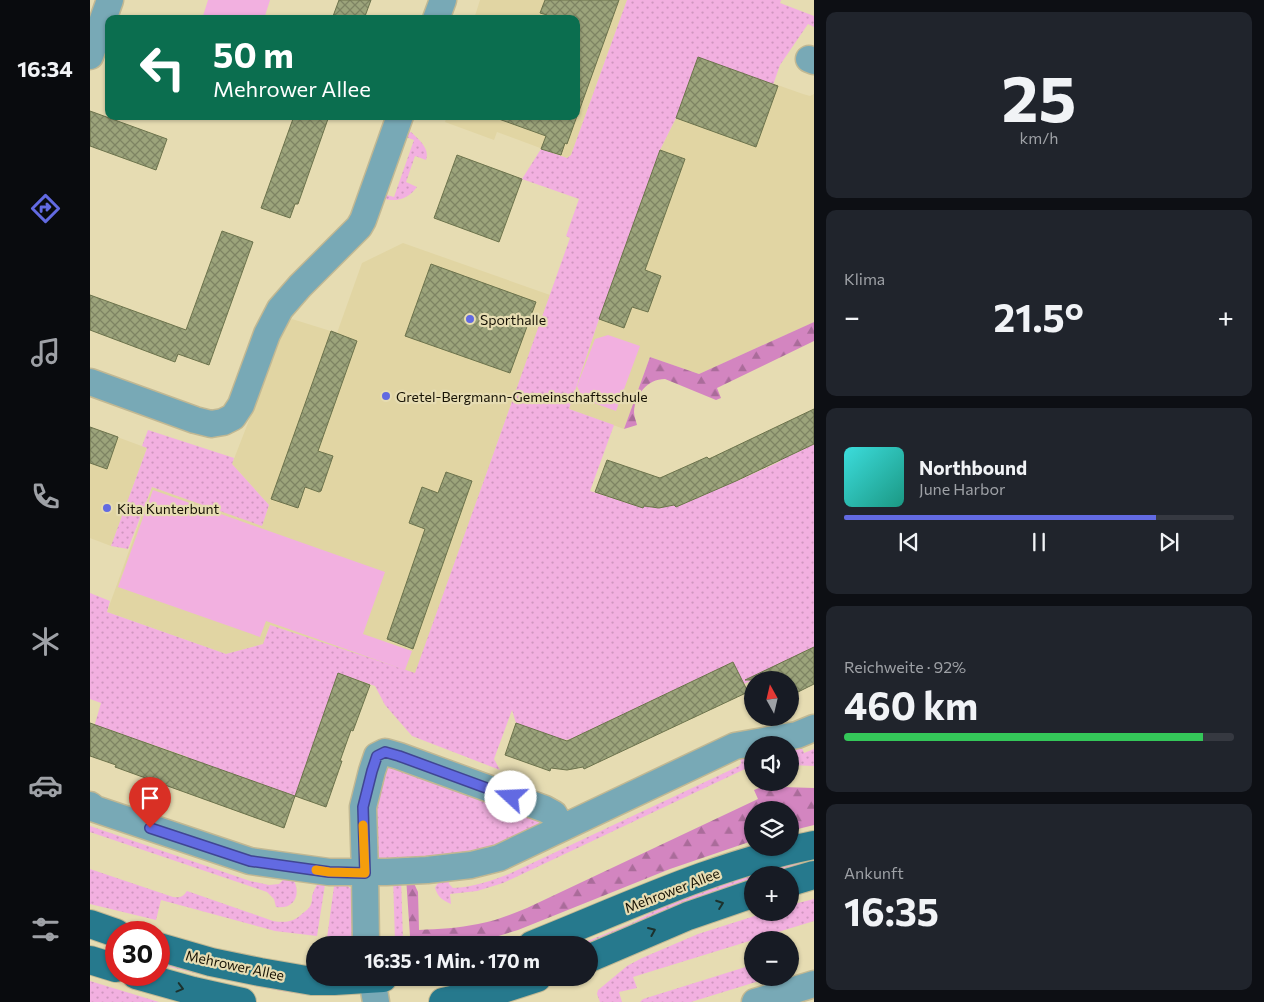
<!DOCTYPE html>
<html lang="de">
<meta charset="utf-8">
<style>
:root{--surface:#171b24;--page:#20242c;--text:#f1f3f6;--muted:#9ea1a6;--line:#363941;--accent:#626ae2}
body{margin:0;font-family:Commissioner,sans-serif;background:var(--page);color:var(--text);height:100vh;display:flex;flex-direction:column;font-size:19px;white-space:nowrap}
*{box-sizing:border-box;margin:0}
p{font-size:16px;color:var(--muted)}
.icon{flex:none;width:28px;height:28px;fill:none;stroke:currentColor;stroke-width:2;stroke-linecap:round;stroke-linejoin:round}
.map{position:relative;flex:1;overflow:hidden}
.drawer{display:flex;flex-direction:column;gap:12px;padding:12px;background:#0d0f14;width:450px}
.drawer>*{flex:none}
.top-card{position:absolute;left:15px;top:15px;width:475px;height:105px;border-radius:10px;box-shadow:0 1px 4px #0004;background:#0b6e4f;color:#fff;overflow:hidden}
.needle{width:32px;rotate:352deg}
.fabs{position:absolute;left:654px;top:671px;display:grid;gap:10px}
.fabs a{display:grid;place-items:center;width:55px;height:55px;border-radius:50%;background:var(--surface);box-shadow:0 1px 4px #0004;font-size:25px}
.speed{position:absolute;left:15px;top:921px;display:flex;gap:10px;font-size:25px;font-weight:700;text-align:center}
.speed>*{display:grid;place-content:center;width:65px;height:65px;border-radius:50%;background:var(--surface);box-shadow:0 1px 4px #0004;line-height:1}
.speed .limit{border:8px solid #d22;background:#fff;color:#111}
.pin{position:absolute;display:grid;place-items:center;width:42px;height:42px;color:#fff;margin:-51px -21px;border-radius:50% 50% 50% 0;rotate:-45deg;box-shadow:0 0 5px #0007}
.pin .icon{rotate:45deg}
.me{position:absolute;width:55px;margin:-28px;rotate:290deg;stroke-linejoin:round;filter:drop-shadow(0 0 4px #0008)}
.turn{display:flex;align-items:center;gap:18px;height:105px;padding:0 25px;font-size:22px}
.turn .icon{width:65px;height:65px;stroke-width:2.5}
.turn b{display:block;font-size:35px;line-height:42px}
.big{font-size:38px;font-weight:700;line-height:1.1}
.drawer .widget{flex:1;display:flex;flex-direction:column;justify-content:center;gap:8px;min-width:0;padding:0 18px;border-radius:10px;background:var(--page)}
.drawer .dial{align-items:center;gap:0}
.dial b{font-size:65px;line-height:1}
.song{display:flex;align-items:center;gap:15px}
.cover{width:60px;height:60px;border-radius:8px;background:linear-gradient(135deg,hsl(180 70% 55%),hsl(170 70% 35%))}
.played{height:5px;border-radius:2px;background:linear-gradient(90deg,var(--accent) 80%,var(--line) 80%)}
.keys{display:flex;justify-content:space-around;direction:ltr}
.heat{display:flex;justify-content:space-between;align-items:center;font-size:28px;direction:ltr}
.charge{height:8px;border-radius:4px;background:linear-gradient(90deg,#34c759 92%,var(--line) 0)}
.trip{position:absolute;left:216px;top:936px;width:292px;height:50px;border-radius:25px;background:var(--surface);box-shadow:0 1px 4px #0004;font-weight:700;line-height:50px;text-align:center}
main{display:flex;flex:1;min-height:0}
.tab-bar{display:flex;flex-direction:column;width:90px;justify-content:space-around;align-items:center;background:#090b0e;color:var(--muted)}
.tab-bar .icon{width:35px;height:35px}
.tab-bar .current{color:var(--accent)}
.tab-bar b{font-size:22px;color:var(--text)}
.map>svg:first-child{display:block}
.built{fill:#e1d5a3}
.green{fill:url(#green-dots)}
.forest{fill:url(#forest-firs)}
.pitch{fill:#f2b0e0}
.building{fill:url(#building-cross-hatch);stroke:#6c734c}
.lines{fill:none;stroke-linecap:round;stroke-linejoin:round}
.minor-casing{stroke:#c1b893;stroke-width:29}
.major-casing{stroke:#c1b893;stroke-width:30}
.minor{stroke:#78a9b6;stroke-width:26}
.major{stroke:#26798d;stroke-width:28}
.oneway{stroke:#1c322e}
.route-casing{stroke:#404593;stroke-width:12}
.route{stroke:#626ae2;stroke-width:9}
.slow{stroke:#f59e0b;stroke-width:9}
.poi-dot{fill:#626ae2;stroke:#e6dcb2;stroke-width:2}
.labels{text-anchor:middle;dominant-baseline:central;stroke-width:4.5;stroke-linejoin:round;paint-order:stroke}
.poi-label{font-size:14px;fill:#171305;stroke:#e6dcb2;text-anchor:start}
.street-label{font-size:14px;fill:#171305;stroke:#e6dcb2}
</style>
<main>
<nav class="tab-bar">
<b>16:34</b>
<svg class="icon current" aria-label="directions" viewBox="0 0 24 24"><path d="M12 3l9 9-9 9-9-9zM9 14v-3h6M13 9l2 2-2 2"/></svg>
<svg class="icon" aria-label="music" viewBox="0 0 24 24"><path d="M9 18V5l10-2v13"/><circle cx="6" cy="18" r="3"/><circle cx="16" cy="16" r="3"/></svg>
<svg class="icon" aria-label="phone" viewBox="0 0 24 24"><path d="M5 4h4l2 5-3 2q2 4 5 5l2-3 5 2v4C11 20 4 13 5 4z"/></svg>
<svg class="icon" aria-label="climate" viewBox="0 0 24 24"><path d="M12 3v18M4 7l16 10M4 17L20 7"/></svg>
<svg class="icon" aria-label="car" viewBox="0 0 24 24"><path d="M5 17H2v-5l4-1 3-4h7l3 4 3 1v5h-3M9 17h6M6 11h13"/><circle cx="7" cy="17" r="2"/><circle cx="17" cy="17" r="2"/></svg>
<svg class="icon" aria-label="filters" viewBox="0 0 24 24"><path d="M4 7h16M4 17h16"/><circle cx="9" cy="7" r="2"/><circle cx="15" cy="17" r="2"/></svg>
</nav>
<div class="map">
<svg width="724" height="1002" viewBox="0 0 724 1002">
<defs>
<pattern id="green-dots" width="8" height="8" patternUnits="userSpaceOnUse" patternTransform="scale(1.25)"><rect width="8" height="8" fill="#f2b0e0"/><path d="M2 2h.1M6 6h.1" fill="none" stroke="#cf96bf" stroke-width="1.8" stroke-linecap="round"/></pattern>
<pattern id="forest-firs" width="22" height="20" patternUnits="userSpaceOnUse" patternTransform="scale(1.25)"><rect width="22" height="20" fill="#d385c0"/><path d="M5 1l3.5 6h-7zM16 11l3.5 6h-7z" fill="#aa6c9a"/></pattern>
<pattern id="building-cross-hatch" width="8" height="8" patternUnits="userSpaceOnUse" patternTransform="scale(1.25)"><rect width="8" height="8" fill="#9ca47b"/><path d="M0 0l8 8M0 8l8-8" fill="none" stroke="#7e8463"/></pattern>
</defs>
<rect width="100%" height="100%" fill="#e6dcb2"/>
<path class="built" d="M390,0H537L481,155L477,158L407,132L404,140L355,122L357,116H486V19H384Z
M608,57L713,94L720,96L724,94V322L609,374L560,357L534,429L479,409L509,319L570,150L586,118Z
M313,243L460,295L325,674L180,625L173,644L136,654L17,612L62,487L172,525L179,505L142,464L196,325L202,319L247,333L272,263Z
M0,427L57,448L21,546L0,538Z"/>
<path class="green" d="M537,0H691L690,3L724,16V27L718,24L690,65L683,85L608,58L586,118L570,150L509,319L479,409L524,425L500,491L553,508L554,506L569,508L584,505L586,507L631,487L645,479L647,481L691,461L690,458L706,453L724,444V647L668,674L669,677L654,684L643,662L481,739L473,740L426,723L422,710L404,759L410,770L322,736L295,705L285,686L248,673L205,796L112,763L97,761L98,757L52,741L50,745L36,740L37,736L21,730L4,727L11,703L0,699V593L20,601L17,612L136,654L173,644L180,625L325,673L398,469L480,238L476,236L489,199L432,179L451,149L477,158L481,155Z
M321,132C329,140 340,148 336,160L325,156L316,182L327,187C318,199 306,203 292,198L293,194L304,197L324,140L313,136Z
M58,430L144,458L142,464L179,505L172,526L62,487L38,549L21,546L57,448L52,446Z
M710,743L714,753L724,749V766L700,765V746Z
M649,753L662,755V776L660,778L655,769L413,883L387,891L360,894L361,904C352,900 348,897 345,888C348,882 352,878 358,877L359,884L363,888C383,887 401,881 419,874L649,766L651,763Z
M292,761L450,821L446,830L382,856L290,860L284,857L276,822Z
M0,826L160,881L179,885L189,884L194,879H203C212,894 204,910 186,907L184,899L177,892L0,832Z
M724,854V862L692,875H662V885L500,945H488L542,923L599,892Z
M0,869L83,897C90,898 93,897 97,891L183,921C195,923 204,922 213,913C216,911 220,908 221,904C222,902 222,899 222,896C224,889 227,884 232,878H236L227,936L185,931L71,900L66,920L0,904Z
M311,876L313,942L305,941L303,877Z
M245,879C253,881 257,885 263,891L264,941L237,938Z
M724,899V921L543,977L547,988L529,992L532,1002H510L507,994L508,990L513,986L537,966L552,958L608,934L674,913L700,912V905Z
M69,957L217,988V995C167,987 118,977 69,964Z
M662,965V978H679L601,1002H550L553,999Z
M0,981L69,1002H0Z"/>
<path class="forest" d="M724,322V341L627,388L631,398L626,400L575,379C557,379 545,395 544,412C544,416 546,421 547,425L534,429L560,357L609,374Z
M681,783H691L692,787L724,788V825L700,831V810H662V841L580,869L428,930L379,945H335L334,944L323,943L320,936L316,877L322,879L328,892L329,930C349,929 369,928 388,924C405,921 422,914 437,908L668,799L664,790Z"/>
<path class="pitch" d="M118,0H180L174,19H112Z
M518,335L550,346L526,411L493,399L487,386L505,339Z
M63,490L295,572L273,634L322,651L315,670L176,621L170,637L28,587Z"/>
<path class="building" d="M249,0H281L274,19H242Z
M455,0H529L488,114L486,113V19H456L457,15L450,13Z
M608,57L688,86L666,147L586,118Z
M0,111L77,139L66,170L0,146Z
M204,116H239L208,204H205L200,218L171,208Z
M407,116H487L477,144L475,143L471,155L451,149L456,136L406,118Z
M570,150L595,159L555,270L571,276L558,312L542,307L534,328L509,319Z
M367,155L432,179L409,242L344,218Z
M132,231L163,242L119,365L88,354L85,362L0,330V295L96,330Z
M341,264L446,302L420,373L315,336Z
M241,331L267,341L228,451L243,456L231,491L229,492L215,487L208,508L181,499Z
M724,409V444L646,481L586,507L584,505L569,508L554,506L553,508L505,492L517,460L570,478L617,457L619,459Z
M0,427L28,437L17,469L0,463Z
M356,472L382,481L323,649L297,639L335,529L319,523L332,487L348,493Z
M724,647V684L700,696V680H655Z
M643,662L658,692L494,769L493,767L477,770L461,768L460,771L415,755L426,723L477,741Z
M248,673L280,685L263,731L261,730L250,761H252L236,807L205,796Z
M0,723L205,796L194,828L25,767L26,765L0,756Z"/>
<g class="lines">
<g class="minor-casing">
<path id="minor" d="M346,19L353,0
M0,56L20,0
M719,59L724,61
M0,382L105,420L121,424L133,422L143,417L151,405L177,334L190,309L210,286L269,227L273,220L310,116
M0,805L5,809L160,861L239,872H296L337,870L381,865L409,858L645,746L707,735L724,728
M276,945L275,873L273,807L282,771L287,756L295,752L309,756L455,809L464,814L471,827
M282,978L286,1002
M665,1002L724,984"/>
</g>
<g class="major-casing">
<path id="major" d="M700,882L724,875
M0,924L26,933
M442,945C535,908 626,864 724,845
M69,947L121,962L170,972L222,981H244L293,978
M500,958L598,916L662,894
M0,960L26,968
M46,975L103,991L152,1002
M353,1002L416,988L447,978"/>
</g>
<use href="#minor" class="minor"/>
<use href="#major" class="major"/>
</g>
<defs><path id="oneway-chevron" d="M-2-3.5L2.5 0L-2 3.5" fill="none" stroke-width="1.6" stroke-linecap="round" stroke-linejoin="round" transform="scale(1.25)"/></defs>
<g class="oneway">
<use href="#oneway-chevron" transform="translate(630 904) rotate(-20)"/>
<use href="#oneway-chevron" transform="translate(562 931) rotate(-23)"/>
<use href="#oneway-chevron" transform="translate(90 988) rotate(15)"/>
</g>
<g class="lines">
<g class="route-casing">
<path id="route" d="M60,828L160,861L239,872L275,873L273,807L282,771L287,756L295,752L309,756L421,797"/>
</g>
<use href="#route" class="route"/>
<path class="slow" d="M226,870L239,872L275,873L273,825"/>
</g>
<g class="poi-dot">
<circle cx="380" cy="319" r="5"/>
<circle cx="296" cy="396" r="5"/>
<circle cx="17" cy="508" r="5"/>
</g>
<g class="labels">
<g class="poi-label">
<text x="390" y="319">Sporthalle</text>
<text x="306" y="396">Gretel-Bergmann-Gemeinschaftsschule</text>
<text x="27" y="508">Kita Kunterbunt</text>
</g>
<g class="street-label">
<text transform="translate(582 890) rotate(-21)">Mehrower Allee</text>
<text transform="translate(145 965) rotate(12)">Mehrower Allee</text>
</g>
</g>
</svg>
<div class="fabs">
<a><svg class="needle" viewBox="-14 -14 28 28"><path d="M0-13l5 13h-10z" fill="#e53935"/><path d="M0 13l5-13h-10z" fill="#9ea1a6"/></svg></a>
<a><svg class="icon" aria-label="sound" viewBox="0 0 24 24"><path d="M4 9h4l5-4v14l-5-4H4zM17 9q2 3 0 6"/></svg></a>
<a><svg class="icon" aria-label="layers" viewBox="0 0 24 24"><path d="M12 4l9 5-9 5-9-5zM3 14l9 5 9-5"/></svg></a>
<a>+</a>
<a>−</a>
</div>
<div class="speed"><div class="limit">30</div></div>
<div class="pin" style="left:60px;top:828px;background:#d93025"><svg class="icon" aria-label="arrive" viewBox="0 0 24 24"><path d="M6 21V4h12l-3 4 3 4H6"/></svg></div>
<svg class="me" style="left:421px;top:797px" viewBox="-20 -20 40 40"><circle r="19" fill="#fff"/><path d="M0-13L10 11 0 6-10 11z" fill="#626ae2"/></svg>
<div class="trip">16:35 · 1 Min. · 170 m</div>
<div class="top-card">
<div class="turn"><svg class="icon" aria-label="left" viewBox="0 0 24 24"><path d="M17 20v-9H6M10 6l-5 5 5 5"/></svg><div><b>50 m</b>Mehrower Allee</div></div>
</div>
</div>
<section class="drawer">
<div class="widget dial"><b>25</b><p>km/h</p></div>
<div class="widget"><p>Klima</p>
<div class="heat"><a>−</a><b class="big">21.5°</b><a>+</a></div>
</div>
<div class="widget">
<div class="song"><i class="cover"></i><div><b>Northbound</b><p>June Harbor</p></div></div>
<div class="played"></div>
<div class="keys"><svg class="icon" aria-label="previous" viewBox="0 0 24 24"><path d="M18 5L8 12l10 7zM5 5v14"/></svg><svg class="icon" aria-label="pause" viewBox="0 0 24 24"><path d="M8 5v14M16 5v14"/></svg><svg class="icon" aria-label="next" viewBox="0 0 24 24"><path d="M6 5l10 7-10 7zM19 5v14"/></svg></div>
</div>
<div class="widget"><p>Reichweite · 92%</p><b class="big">460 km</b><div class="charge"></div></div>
<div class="widget"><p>Ankunft</p><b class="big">16:35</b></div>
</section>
</main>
